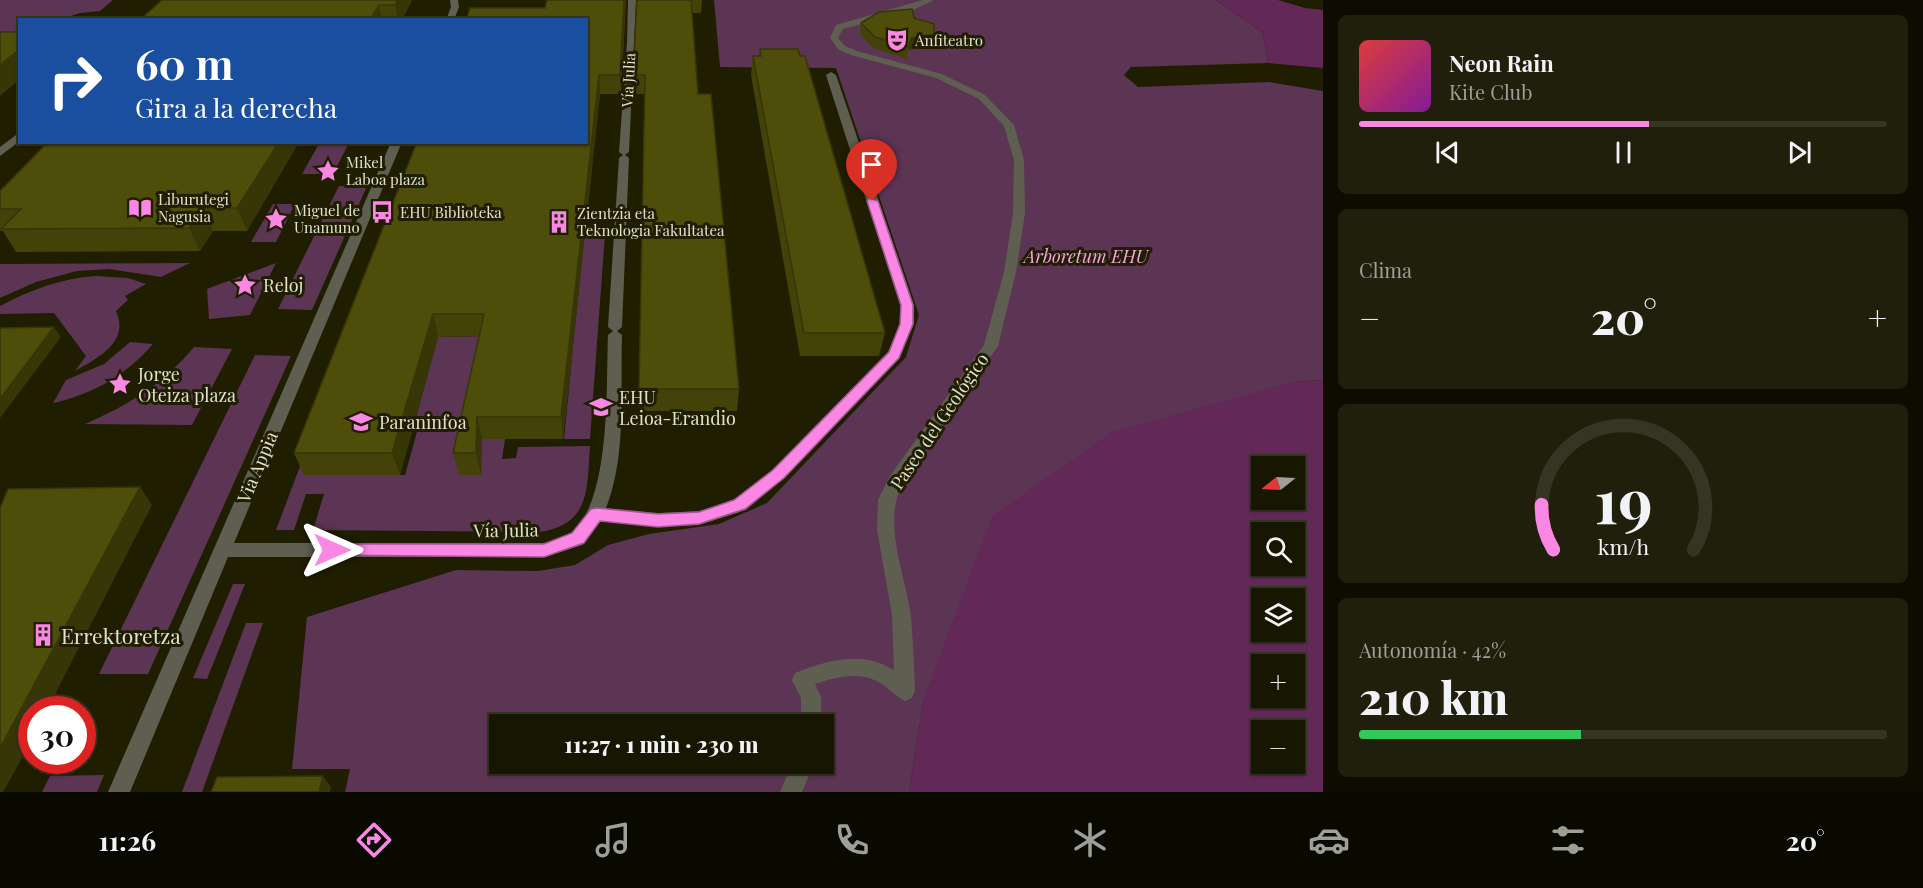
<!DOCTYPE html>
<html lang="es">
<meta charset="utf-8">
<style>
:root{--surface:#171601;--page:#201f0b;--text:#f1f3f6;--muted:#9e9f99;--line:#363523;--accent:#fb87e5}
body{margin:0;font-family:"Playfair Display",serif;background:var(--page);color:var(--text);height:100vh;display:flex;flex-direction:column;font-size:22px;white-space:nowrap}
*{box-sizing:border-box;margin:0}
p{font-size:20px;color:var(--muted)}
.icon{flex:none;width:33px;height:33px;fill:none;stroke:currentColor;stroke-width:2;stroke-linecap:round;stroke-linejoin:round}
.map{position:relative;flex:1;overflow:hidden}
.details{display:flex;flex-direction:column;gap:15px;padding:15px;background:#0d0c01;width:600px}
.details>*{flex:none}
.guide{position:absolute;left:18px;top:18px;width:570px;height:126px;border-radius:0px;box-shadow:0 2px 4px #0004,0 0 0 2px var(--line);background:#1a4fa0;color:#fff;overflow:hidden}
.needle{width:39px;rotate:252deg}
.fabs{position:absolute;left:1251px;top:456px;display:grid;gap:12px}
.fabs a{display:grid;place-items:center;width:54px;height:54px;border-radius:0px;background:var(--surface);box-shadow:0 2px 4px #0004,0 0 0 2px var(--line);font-size:30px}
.speed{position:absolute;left:18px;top:696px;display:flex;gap:12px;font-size:30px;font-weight:700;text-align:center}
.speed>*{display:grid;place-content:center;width:78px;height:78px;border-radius:50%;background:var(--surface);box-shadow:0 2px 4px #0004,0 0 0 2px var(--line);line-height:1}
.speed .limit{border:9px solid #d22;background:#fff;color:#111}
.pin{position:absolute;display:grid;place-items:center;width:51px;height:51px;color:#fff;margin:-62px -26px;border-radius:50% 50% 50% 0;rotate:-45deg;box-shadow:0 0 6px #0007}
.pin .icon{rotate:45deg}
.me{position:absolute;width:66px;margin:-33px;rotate:90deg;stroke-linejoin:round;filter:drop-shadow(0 0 4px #0008)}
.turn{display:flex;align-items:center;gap:21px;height:126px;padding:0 18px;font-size:27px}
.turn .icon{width:78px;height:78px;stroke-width:2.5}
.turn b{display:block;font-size:42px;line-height:51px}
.big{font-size:45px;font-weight:800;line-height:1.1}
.details .tile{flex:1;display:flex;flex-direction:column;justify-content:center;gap:9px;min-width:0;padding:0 21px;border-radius:9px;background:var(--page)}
.details .dial{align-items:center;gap:0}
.dial svg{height:156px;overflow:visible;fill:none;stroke:var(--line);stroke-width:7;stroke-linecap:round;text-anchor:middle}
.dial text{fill:var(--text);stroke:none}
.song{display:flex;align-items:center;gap:18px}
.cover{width:72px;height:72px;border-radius:9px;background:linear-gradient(135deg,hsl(0 70% 55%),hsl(290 70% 35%))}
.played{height:6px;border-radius:3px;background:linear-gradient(90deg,var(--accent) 55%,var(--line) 55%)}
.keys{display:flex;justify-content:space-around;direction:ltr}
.heat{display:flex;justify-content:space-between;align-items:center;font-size:33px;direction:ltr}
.charge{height:9px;border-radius:4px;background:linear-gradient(90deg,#34c759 42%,var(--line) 0)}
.trip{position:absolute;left:489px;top:714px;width:345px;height:60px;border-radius:0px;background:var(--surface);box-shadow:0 2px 4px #0004,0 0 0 2px var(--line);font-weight:800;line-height:60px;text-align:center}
.menu{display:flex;height:96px;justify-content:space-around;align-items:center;background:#090900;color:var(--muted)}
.menu .icon{width:42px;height:42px}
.menu .selected{color:var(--accent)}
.menu b{font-size:27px;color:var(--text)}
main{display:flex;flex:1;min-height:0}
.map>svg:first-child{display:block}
.green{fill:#5c3454;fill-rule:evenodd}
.forest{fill:#622958;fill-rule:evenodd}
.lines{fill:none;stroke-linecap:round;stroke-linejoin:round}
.minor{fill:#5f5f51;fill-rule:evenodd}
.wall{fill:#434209}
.shaded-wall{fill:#373607}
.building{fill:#4e4d0a;stroke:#373607;stroke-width:1.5}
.route{fill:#fb87e5;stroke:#a35895;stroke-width:1.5}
.labels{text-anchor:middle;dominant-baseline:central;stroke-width:6;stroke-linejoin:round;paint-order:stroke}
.far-poi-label{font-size:15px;fill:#e0e0ce;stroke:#1f1e01;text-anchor:start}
.far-street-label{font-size:15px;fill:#e0e0ce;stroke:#1f1e01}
.park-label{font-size:18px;font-style:italic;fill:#f7a0e5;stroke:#1f1e01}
.poi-label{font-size:18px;fill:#e0e0ce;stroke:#1f1e01;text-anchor:start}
.street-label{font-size:18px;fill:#e0e0ce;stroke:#1f1e01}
.near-poi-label{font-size:21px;fill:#e0e0ce;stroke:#1f1e01;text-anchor:start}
</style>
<main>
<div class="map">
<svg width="1323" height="792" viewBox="0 0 1323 792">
<rect width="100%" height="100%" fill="#1f1e01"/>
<path class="green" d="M0,0H113L100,11L80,13L61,19L20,20L19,46L0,47Z
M714,0H1216L1263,33L1268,63L1131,67L1124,75L1138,87L1269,82L1323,91V380L1293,382L924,698L909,792H345L350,769H292L307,617L456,570L538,571L575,565L608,545L649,534L719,524L767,503L906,357L919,315L836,68L720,67ZM500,724H824V764H500Z
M320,142L349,143L333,174H302Z
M339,186H367L312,310L278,309Z
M273,204H295L276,242H251Z
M584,234H605L590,439H564Z
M190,263L161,277L109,269L77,271L36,282L0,298V264Z
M276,263L250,315L209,319L207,289Z
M96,276L128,278L146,284L125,296L128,300L116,311C130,342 98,358 75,371L86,356L54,313L0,314V306C30,290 62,278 96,276Z
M488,336L505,439L502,459L516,458L518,447L590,446C587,488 591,524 540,532L313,530L324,494H306L294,530H276L314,429L305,475H405L420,421H415L438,337Z
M130,342L153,344C126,375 94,394 53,403L66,380L104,364Z
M194,347L232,349L192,425L85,424C130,404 162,385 194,347Z
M255,355L291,356L148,674H99Z
M233,584H245L207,679L193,678Z
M246,623H263L202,792H182Z
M104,775L97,792H42L50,776Z"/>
<path class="forest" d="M1216,0H1278L1305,8L1323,10V68L1268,63L1263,33Z
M1323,380V792H909L924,698L992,516L1112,432L1293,382ZM1262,466H1294V500H1262ZM1262,532H1294V566H1262ZM1262,598H1294V632H1262ZM1262,664H1294V698H1262ZM1262,730H1294V764H1262Z"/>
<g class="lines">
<path class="minor" d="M450,0H458L459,7L454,20H446L451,7Z
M628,0H636L629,152L625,155L629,158L622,327L617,331L622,335C620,391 627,455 606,508L658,513L699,511L734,500L772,470L888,352L900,324V305L826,75L831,72L836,75L914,305V324L899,357L784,478L746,510L699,525L658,527L600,521L582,545L544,557H228L130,792H108L391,142H402L234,543H544C554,540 566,538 574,531C611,494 606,386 608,335L613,331L608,327L619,158L623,155L619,152L627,42Z
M923,0H934L911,11L843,29L838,38L845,46L857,51L942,74L985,95L1014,125L1024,160L1025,213L1016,272L998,346L902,485C882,525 906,575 911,617C913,641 914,666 915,691L912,698L905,701C897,697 892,692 885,686C864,670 838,676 815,684L821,697V724H801V698L792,680L795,673C828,660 861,650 894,670L892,615L877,530L878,500L890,476L984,345L1004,272L1013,213L1014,160L1004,126L979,99L936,78L851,55L839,50L830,38L836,25Z
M20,132V141L0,156V147Z
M792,764H814L802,792H780Z"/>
</g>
<path class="wall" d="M412,0L402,20H140Z
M547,0H626L621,94H600L563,439H482L481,475H459L453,453L479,336L438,337L400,475H304L294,453L545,8Z
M637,0H702L701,13H692L698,94L739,389L737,411H639V389L645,94H634L633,75Z
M914,18L932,46L908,50L907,59L873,48L860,34L861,23Z
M760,49L885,333L879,356H800L751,75L753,56H759Z
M299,142L247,231H213L200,251L16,252L3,231H0V191Z"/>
<path class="shaded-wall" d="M398,0H412L402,20H398L395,5Z
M624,0H626L621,94L620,75Z
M379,5L382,20H370Z
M934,34L932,46L908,50L911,38Z
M20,49V79L0,96V65Z
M599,75L600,94L563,439L561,417Z
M279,142H299L247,231L237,208Z
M203,208L213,231L200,251L189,228Z
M433,314L438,337L400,475L392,453Z
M54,327L61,337L0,418V399Z
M477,417L482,439L481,475L476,453Z
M140,487L152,505L47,710H32V740L3,792H0V748Z
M323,776L331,787L330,792H319Z"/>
<path class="building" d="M162,0H398L395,5H379L370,20H140Z
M547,0H624L620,75H599L561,417H477L476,453H453L484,314H433L392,453H294L417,142H586V20H466L470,8H545Z
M637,0H691L698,94H711L739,389H639L645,75H633Z
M912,9L914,18L934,24V34L911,38L909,47L875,37L861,23L879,12Z
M0,32H20V49L0,65Z
M760,49H798L800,56H805L885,333H804L753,56H761Z
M48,142H279L237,208H203L189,228L1,229L21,209H0V191Z
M54,327L0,399V328Z
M140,487L21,709L0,748V508L8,489Z
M323,776L319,792H211L217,777Z"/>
<path class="route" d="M869,198L878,201L913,305V324L899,358L784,478L745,509L699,524L658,527L600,521L584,543L544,557L326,555L324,550L326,546L332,544H544L572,533L591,509L597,508L658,514L699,512L734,500L773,470L889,352L900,324L901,305L867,201Z"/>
<defs>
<g id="theatre-bare" transform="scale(1.8)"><path d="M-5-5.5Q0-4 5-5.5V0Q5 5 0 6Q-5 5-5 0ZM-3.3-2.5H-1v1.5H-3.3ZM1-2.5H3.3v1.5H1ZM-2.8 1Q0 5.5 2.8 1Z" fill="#fb87e5" stroke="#1f1e01" stroke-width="2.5" paint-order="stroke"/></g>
<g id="sight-bare" transform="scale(1.8)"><path d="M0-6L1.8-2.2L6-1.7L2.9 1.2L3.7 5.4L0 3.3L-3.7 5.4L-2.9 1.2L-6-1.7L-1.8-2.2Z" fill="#fb87e5" stroke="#1f1e01" stroke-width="2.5" paint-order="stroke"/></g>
<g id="library-bare" transform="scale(1.8)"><path d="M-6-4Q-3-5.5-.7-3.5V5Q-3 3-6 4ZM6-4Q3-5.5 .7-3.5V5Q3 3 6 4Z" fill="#fb87e5" stroke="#1f1e01" stroke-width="2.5" paint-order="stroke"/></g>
<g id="bus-bare" transform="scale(1.8)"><path d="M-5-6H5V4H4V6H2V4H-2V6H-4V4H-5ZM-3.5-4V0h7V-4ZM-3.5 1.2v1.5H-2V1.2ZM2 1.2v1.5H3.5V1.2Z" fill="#fb87e5" stroke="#1f1e01" stroke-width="2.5" paint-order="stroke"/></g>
<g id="building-bare" transform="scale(1.8)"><path d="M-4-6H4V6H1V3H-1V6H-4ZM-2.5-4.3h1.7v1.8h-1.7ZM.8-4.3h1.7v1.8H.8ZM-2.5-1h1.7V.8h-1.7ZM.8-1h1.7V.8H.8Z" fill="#fb87e5" stroke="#1f1e01" stroke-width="2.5" paint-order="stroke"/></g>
<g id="university-bare" transform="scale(1.8)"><path d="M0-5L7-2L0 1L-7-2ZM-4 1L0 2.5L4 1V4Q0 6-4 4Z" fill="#fb87e5" stroke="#1f1e01" stroke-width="2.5" paint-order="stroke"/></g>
</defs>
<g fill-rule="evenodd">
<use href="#theatre-bare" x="897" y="40"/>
<use href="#sight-bare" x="328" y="171"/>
<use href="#library-bare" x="140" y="208"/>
<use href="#bus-bare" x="382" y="212"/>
<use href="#sight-bare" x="276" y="219"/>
<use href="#building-bare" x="559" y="222"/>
<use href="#sight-bare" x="245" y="285"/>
<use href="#sight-bare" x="120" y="384"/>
<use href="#university-bare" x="601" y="407"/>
<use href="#university-bare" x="361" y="422"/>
<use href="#building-bare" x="43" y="635"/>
</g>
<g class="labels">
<g class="far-poi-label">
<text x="915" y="40">Anfiteatro</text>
<text x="346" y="162">Mikel<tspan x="346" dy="17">Laboa plaza</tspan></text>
<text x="158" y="199">Liburutegi<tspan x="158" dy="17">Nagusia</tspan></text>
<text x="294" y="210">Miguel de<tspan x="294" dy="17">Unamuno</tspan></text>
<text x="400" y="212">EHU Biblioteka</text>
<text x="577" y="213">Zientzia eta<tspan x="577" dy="17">Teknologia Fakultatea</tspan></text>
</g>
<g class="far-street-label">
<text transform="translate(628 80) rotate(-87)">Vía Julia</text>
</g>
<g class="park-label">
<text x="1086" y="256">Arboretum EHU</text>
</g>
<g class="poi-label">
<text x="263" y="285">Reloj</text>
<text x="138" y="374">Jorge<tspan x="138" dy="21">Oteiza plaza</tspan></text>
<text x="619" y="397">EHU<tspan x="619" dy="21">Leioa-Erandio</tspan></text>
<text x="379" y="422">Paraninfoa</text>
</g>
<g class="street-label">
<text transform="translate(939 421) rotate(-56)">Paseo del Geológico</text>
<text transform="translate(257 467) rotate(-67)">Via Appia</text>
<text transform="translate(506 530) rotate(-1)">Vía Julia</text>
</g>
<g class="near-poi-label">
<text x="61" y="635">Errektoretza</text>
</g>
</g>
</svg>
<div class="fabs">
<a><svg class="needle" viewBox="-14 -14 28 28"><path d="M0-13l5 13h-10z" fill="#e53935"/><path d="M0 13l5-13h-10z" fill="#9e9f99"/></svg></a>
<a><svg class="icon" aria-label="search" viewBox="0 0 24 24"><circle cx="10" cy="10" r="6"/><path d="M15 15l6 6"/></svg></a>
<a><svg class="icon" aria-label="layers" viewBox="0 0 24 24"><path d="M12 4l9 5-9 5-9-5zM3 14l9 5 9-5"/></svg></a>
<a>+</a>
<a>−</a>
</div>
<div class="speed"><div class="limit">30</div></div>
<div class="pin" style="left:872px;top:201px;background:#d93025"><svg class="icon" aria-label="arrive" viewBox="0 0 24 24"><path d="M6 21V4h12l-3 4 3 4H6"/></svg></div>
<svg class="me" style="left:332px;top:550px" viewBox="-20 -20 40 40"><path d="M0-17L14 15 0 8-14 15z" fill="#fb87e5" stroke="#fff" stroke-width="4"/></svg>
<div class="trip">11:27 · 1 min · 230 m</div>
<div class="guide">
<div class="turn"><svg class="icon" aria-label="right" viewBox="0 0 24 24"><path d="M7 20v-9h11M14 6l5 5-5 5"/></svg><div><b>60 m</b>Gira a la derecha</div></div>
</div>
</div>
<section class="details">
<div class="tile">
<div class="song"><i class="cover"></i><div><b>Neon Rain</b><p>Kite Club</p></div></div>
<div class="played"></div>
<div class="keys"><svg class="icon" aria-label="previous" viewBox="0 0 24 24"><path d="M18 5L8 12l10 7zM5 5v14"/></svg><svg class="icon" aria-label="pause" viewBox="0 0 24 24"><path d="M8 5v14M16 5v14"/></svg><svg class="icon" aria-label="next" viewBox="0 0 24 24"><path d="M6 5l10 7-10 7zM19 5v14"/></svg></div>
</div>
<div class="tile"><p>Clima</p>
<div class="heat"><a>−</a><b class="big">20°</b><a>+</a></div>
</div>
<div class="tile dial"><svg viewBox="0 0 100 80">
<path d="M14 69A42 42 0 1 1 86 69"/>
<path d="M14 69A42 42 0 0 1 8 46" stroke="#fb87e5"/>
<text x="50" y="56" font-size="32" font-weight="700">19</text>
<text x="50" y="72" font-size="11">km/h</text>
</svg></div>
<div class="tile"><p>Autonomía · 42%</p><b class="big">210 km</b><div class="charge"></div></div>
</section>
</main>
<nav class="menu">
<b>11:26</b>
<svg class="icon selected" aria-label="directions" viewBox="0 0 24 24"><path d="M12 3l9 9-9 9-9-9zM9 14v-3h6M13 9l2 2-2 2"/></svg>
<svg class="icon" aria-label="music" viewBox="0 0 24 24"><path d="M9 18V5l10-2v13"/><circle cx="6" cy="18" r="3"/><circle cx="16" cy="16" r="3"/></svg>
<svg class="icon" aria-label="phone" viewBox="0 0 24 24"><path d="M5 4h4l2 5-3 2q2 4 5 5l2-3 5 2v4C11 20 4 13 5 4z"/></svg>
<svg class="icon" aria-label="climate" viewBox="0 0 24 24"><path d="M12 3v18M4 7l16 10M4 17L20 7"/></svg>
<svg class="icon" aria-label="car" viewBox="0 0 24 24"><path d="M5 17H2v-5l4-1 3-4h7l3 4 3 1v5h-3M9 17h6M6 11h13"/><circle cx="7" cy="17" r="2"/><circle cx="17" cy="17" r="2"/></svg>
<svg class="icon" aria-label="filters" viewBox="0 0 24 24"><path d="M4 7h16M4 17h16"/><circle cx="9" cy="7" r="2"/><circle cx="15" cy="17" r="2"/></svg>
<b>20°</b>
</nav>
